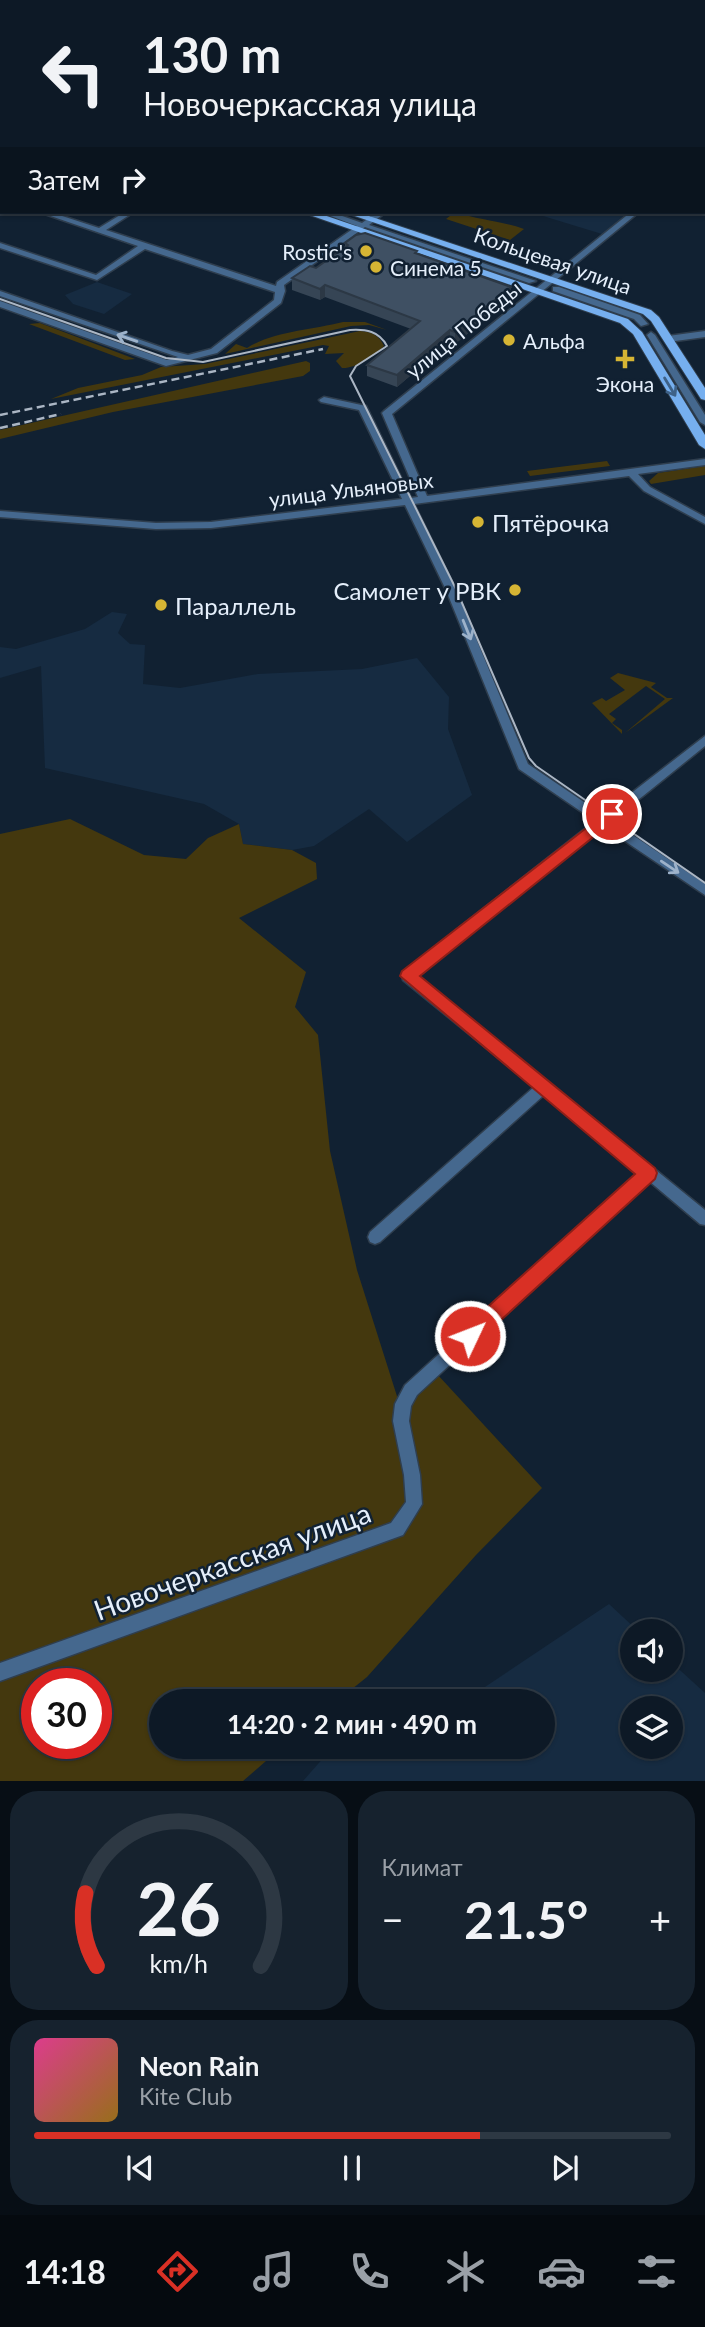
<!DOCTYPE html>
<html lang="ru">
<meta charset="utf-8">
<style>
:root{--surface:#0d1926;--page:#16222e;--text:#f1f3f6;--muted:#9aa0a7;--line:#2d3843;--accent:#d93025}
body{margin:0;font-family:Lato,sans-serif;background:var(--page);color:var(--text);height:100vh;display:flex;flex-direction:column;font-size:26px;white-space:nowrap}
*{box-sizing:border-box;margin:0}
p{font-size:23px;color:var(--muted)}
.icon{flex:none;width:38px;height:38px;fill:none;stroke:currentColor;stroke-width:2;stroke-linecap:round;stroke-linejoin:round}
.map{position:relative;height:1781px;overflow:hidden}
.panel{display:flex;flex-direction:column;gap:10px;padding:10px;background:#070e15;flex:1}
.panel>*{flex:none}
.top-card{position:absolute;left:0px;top:0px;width:705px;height:214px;box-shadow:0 2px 5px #0004,0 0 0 2px var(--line);background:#0d1926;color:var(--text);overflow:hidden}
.tools{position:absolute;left:620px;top:1619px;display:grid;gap:14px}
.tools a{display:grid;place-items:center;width:63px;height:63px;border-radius:50%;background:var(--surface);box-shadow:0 2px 5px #0004,0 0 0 2px var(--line);font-size:35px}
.speed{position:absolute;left:21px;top:1668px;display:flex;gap:14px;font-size:35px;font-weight:700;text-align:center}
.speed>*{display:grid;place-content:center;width:91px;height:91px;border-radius:50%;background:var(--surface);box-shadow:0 2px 5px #0004,0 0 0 2px var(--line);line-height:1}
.speed .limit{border:10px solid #d22;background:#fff;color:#111}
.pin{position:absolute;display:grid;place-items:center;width:60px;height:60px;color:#fff;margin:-30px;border:4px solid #fff;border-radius:50%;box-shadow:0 2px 7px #0007}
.me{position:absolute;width:77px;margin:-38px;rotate:47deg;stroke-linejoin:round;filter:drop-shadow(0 0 5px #0008)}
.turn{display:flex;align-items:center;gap:24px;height:147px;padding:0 28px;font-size:32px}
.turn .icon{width:91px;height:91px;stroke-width:2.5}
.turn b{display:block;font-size:49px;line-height:60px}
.then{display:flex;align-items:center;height:66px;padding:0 28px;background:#0003;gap:14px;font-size:26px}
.big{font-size:52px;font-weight:700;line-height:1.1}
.panel .widget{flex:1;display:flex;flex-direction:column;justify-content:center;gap:10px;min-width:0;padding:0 24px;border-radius:28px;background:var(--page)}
.panel .dial{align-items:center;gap:0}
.dial svg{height:182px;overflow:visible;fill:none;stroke:var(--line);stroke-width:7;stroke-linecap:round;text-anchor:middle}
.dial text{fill:var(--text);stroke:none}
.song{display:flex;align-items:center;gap:21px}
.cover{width:84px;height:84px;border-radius:10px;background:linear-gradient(135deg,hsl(330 70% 55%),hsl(40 70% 35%))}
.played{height:7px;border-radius:4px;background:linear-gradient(90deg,var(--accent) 70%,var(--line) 70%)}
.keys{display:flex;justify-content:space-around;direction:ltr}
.heat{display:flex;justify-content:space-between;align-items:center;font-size:38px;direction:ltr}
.panel .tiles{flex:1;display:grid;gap:10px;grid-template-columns:1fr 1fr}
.widget:last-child{grid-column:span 2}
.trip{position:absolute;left:149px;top:1689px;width:406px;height:70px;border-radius:35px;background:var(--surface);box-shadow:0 2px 5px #0004,0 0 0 2px var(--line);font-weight:700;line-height:70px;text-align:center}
.tabs{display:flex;height:112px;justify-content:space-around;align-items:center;background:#050a0f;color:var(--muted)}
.tabs .icon{width:49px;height:49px}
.tabs .on{color:var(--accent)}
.tabs b{font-size:32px;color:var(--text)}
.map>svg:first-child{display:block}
.built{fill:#162b41;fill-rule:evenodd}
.green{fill:#44380e;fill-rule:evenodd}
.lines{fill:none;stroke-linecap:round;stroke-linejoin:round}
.minor-casing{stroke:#2f3e4e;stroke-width:3}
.major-casing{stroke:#2f3e4e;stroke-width:2}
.minor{fill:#45688e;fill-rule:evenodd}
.major{fill:#76afef;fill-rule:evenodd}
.tram{stroke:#abb6c4;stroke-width:2}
.rail{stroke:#abb6c4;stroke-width:2.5;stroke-dasharray:8 4.5;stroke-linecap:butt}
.wall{fill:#364555}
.shaded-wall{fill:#2c3845}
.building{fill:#3f5063;stroke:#2c3845;stroke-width:2}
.oneway{stroke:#9db2ca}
.oneway2{stroke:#3e6187}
.route{fill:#d93025;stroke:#8d1f18;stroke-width:2}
.poi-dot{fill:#d6b534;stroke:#112132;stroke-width:2.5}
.labels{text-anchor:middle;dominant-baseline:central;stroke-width:5;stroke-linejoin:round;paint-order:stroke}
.far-poi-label{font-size:21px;fill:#e5effb;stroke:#112132;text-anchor:start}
.far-street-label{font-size:21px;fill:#e5effb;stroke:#112132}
.poi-label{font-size:24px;fill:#e5effb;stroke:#112132;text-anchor:start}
.near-street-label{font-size:28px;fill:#e5effb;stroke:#112132}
</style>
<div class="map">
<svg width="705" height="1781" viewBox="0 0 705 1781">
<rect width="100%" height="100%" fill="#112132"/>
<path class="built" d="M530,212H629L602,234Z
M97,282L132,294L104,314L73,304L65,295Z
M112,612L127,614L118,633L130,644L145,645L143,684L180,688L258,674L362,669L417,658L449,697L448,729L472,795L407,842L369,809L314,846L292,850L243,844L239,824L204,804L45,768L41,666L0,678V647L16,649L85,629Z
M609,1604L638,1631H632V1670H670V1661L705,1693V1781H303L325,1756L341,1747L542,1746V1701H464ZM670,1708V1746H632V1708Z"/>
<path class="green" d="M285,0H679L681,2H286Z
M455,212C479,220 501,221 524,229L510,240L446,219Z
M343,322H365L387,330L369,325L351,326L225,354L236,344L247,348C274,331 312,330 343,322Z
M40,323L135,359L125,360L29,324Z
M360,331C372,332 379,335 384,346C376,356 354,369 342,368L336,361L344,353L325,354L329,346L323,345L51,399L78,388L142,375L161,367L205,364Z
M306,361L310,363V371L303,376L113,412L0,439V430Z
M607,461L610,466L530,476L527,471Z
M705,466V475L651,484L649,481L658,473Z
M618,673L656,683L651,687L667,698H673L625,733L665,699L646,686L609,714L616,719L612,723L622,730V734L592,703L602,698L606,701L625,690L610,678Z
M70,819L144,855L186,859L208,838L239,824L243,844L292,850L316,863L317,879L239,918L306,972L295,1007L318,1035L330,1151L357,1270L402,1412L437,1374L542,1488L476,1555L367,1677L337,1701H161V1746L282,1747L243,1781H0V834ZM37,1684H96V1743H37Z"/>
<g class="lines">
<g class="minor-casing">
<path id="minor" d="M273,0H279L280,2H274Z
M684,0H691L692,2H685Z
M0,5L2,6V14L0,13Z
M704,13H705V18H704Z
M704,49H705V53H704Z
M0,70H2L0,75Z
M0,196H2V200H0Z
M39,212H50L99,228L125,212H134L106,230L276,286L277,282L357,226L320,212H331L362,223L377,212H386L369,225L536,281L529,283L365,227L284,285L285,291L281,303L217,353L166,366L0,307V301L167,360L178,357L0,296V291L172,351L188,355L211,349L274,300L275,292L145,249L97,280L0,248V243L96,275L138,246Z
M631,212H639L392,414L427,496L705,459V465L638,474L650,487L705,517V524L644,491L629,476L414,504L456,590L528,764L603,815L705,736V746L612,821L705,884V895L604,827L417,976L705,1210V1225L700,1224L649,1181L417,1395L411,1406L409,1421L420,1475L422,1504L403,1535L0,1681V1663L391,1523L406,1502L404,1475L393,1421L395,1404L405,1385L638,1173L544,1095L380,1242L375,1244L370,1242L368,1237L370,1232L534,1087L403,980L402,976L403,972L595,821L519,769L446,590L405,505L211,528L156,529L0,517V511L156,523L211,522L402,499L359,410L321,402L319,400L324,397L366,406L411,498L418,497L382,413L384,411Z
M553,287H559L640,315L648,324L641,326L634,319L553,291Z
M705,331V337L668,342L664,339L668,336Z
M651,332L655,335L705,415V425L700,422L647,335Z"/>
</g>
<g class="major-casing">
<path id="major" d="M4,0H12L13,2H5Z
M0,28L2,29V38H0Z
M301,212H315L628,319L642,332L705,435V449L699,445L633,334L620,323Z
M343,212H357L651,310L659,317L705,388V400L701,399L651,321L643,314Z"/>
</g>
<use href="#minor" class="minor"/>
<use href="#major" class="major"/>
<path class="tram" d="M0,299L166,358L203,362L350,330C366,329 379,331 387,346L356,366L350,376L456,589L529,758L536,766L705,883"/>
<path class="rail" d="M0,415L323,349
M0,428L61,414"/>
</g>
<path class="wall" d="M345,243L417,254L511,287V298L455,344L450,342L397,387L367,376V365L411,329L325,297L320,300L292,290V278L316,268L345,247Z"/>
<path class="shaded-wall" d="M325,285V297L320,300V289Z
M511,287V298L455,344V332Z
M450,330V342L397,387V375Z"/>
<path class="building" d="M365,233L417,251L415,253L511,287L455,332L450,330L397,375L367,365L420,321L325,285L320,289L292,278L310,266L316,268L348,245L345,243L356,235Z"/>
<defs><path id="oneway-shaft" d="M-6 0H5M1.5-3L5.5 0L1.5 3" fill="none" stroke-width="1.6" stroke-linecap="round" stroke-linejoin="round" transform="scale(1.75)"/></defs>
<g class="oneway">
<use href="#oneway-shaft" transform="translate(127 338) rotate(-161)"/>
<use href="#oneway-shaft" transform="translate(467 630) rotate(68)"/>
<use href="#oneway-shaft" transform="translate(670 867) rotate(34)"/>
</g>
<use class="oneway2" href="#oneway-shaft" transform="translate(670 387) rotate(59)"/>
<path class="route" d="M612,808L619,814L617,818L420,976L655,1168L657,1173L655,1179L477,1342L470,1345L463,1342L460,1336L463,1329L635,1174L400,976L402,971Z"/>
<g class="poi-dot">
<circle cx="366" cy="251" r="7"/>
<circle cx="376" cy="267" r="7"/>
<circle cx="509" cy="340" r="7"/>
<path d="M621.5 348.5h7v7h7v7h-7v7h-7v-7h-7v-7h7z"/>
<circle cx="478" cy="522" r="7"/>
<circle cx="515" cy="590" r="7"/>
<circle cx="161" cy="605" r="7"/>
</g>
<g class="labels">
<g class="far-poi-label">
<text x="352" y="251" text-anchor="end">Rostic's</text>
<text x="390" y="267">Синема 5</text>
<text x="523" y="340">Альфа</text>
<text x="625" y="383" text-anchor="middle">Экона</text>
</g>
<g class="far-street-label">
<text transform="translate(553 260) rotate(19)">Кольцевая улица</text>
<text transform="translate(463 329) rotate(-39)">улица Победы</text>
<text transform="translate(351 489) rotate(-7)">улица Ульяновых</text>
</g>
<g class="poi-label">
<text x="492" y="522">Пятёрочка</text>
<text x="501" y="590" text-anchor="end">Самолет у РВК</text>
<text x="175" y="605">Параллель</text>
</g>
<g class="near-street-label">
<text transform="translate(232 1561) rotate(-20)">Новочеркасская улица</text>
</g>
</g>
</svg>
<div class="tools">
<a><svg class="icon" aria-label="sound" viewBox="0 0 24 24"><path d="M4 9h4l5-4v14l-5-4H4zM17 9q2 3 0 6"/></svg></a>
<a><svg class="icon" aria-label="layers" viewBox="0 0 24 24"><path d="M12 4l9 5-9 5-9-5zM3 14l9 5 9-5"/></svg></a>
</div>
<div class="speed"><div class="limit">30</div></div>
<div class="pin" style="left:612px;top:814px;background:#d93025"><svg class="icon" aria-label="arrive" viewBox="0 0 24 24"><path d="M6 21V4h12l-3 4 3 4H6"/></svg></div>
<svg class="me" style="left:470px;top:1336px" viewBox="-20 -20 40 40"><circle r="17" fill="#d93025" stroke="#fff" stroke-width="3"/><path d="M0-11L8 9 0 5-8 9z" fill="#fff"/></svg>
<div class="trip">14:20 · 2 мин · 490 m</div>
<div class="top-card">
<div class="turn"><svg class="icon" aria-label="left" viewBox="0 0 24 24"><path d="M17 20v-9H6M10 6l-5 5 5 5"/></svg><div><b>130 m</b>Новочеркасская улица</div></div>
<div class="then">Затем<svg class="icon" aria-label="right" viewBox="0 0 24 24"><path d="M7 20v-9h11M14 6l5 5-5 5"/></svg></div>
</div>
</div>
<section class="panel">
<div class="tiles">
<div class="widget dial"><svg viewBox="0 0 100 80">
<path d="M14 69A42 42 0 1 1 86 69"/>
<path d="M14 69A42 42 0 0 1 9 37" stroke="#d93025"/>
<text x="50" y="56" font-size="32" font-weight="700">26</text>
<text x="50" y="72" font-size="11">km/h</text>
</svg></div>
<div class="widget"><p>Климат</p>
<div class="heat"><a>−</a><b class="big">21.5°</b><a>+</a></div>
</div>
<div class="widget">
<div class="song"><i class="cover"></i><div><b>Neon Rain</b><p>Kite Club</p></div></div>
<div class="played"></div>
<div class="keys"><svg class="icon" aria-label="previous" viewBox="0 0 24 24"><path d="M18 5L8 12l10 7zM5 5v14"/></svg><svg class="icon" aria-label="pause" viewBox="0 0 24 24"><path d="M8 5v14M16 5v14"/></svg><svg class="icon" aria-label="next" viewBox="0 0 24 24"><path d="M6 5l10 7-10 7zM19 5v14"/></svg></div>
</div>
</div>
</section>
<nav class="tabs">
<b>14:18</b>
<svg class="icon on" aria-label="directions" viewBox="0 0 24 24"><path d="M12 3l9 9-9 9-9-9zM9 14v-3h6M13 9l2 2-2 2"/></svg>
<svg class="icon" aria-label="music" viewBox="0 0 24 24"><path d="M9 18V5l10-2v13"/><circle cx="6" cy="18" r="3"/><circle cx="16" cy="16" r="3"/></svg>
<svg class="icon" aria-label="phone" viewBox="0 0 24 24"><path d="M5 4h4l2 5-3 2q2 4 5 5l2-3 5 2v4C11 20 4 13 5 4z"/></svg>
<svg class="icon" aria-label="climate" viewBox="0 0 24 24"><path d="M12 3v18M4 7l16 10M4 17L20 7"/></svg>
<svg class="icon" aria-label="car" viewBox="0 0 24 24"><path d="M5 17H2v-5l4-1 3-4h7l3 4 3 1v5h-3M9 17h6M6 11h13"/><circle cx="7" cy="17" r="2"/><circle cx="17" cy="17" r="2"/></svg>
<svg class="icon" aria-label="filters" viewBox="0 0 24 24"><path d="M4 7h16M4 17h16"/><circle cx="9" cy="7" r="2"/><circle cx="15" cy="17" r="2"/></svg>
</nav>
